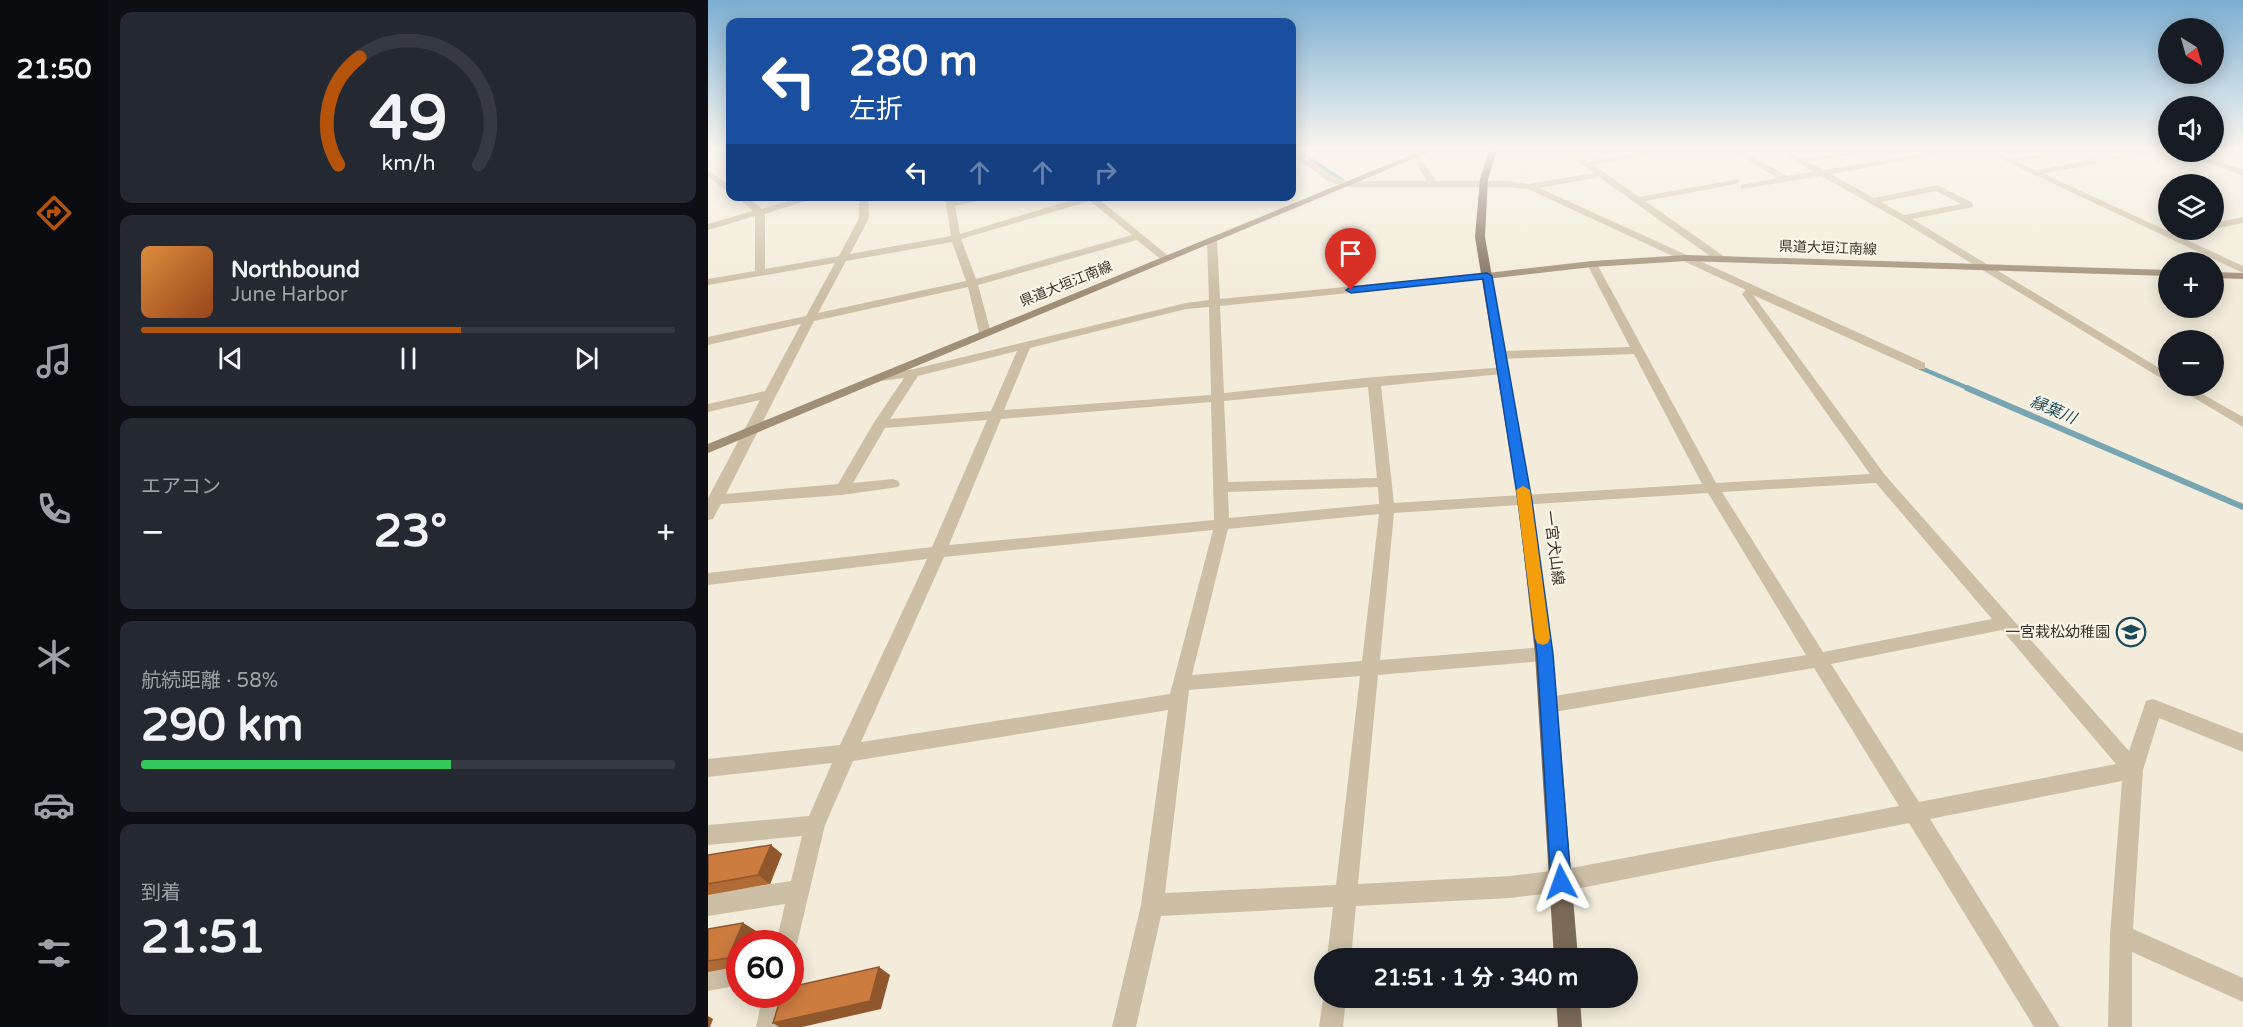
<!DOCTYPE html>
<html lang="ja">
<meta charset="utf-8">
<style>
:root{--surface:#171b24;--page:#242831;--text:#f1f3f6;--muted:#9ea1a6;--line:#363941;--accent:#b45309}
body{margin:0;font-family:"Varela Round","Noto Sans JP",sans-serif;background:var(--page);color:var(--text);height:100vh;display:flex;flex-direction:column;font-size:22px;white-space:nowrap}
*{box-sizing:border-box;margin:0}
p{font-size:20px;color:var(--muted)}
.icon{flex:none;width:33px;height:33px;fill:none;stroke:currentColor;stroke-width:2;stroke-linecap:round;stroke-linejoin:round}
.map{position:relative;flex:1;overflow:hidden}
.details{display:flex;flex-direction:column;gap:12px;padding:12px;background:#0d0f14;width:600px}
.details>*{flex:none}
.hud{position:absolute;left:18px;top:18px;width:570px;height:183px;border-radius:12px;box-shadow:0 3px 15px #0003;background:#1a4fa0;color:#fff;overflow:hidden}
.needle{width:39px;rotate:143deg}
.buttons{position:absolute;left:1450px;top:18px;display:grid;gap:12px}
.buttons a{display:grid;place-items:center;width:66px;height:66px;border-radius:50%;background:var(--surface);box-shadow:0 3px 15px #0003;font-size:30px}
.speed{position:absolute;left:18px;top:930px;display:flex;gap:12px;font-size:30px;font-weight:700;text-align:center}
.speed>*{display:grid;place-content:center;width:78px;height:78px;border-radius:50%;background:var(--surface);box-shadow:0 3px 15px #0003;line-height:1}
.speed .limit{border:9px solid #d22;background:#fff;color:#111}
.pin{position:absolute;display:grid;place-items:center;width:51px;height:51px;color:#fff;margin:-62px -26px;border-radius:50% 50% 50% 0;rotate:-45deg;box-shadow:0 0 6px #0007}
.pin .icon{rotate:45deg}
.me{position:absolute;width:66px;margin:-33px;rotate:356deg;stroke-linejoin:round;filter:drop-shadow(0 0 4px #0008)}
.turn{display:flex;align-items:center;gap:21px;height:126px;padding:0 24px;font-size:27px}
.turn .icon{width:78px;height:78px;stroke-width:2.5}
.turn b{display:block;font-size:42px;line-height:51px}
.lanes{display:flex;align-items:center;height:57px;padding:0 24px;background:#0003;justify-content:center;gap:30px;direction:ltr}
.lanes .off{opacity:.35}
.big{font-size:45px;font-weight:700;line-height:1.1}
.details .widget{flex:1;display:flex;flex-direction:column;justify-content:center;gap:9px;min-width:0;padding:0 21px;border-radius:12px;background:var(--page)}
.details .dial{align-items:center;gap:0}
.dial svg{height:156px;overflow:visible;fill:none;stroke:var(--line);stroke-width:7;stroke-linecap:round;text-anchor:middle}
.dial text{fill:var(--text);stroke:none}
.song{display:flex;align-items:center;gap:18px}
.cover{width:72px;height:72px;border-radius:9px;background:linear-gradient(135deg,hsl(30 70% 55%),hsl(20 70% 35%))}
.played{height:6px;border-radius:3px;background:linear-gradient(90deg,var(--accent) 60%,var(--line) 60%)}
.keys{display:flex;justify-content:space-around;direction:ltr}
.heat{display:flex;justify-content:space-between;align-items:center;font-size:33px;direction:ltr}
.charge{height:9px;border-radius:4px;background:linear-gradient(90deg,#34c759 58%,var(--line) 0)}
.trip{position:absolute;left:606px;top:948px;width:324px;height:60px;border-radius:30px;background:var(--surface);box-shadow:0 3px 15px #0003;font-weight:700;line-height:60px;text-align:center}
main{display:flex;flex:1;min-height:0}
.tabs{display:flex;flex-direction:column;width:108px;justify-content:space-around;align-items:center;background:#090b0e;color:var(--muted)}
.tabs .icon{width:42px;height:42px}
.tabs .current{color:var(--accent)}
.tabs b{font-size:27px;color:var(--text)}
.map>svg:first-child{display:block}
.lines{fill:none;stroke-linecap:round;stroke-linejoin:round}
.stream-far2{stroke:#78a5b2;stroke-width:4}
.stream-far1{stroke:#78a5b2;stroke-width:4.5}
.stream{stroke:#78a5b2;stroke-width:6}
.minor{fill:#ccbfa6;fill-rule:evenodd}
.tertiary{fill:#ccbfa6;fill-rule:evenodd}
.secondary{fill:#a08e77;fill-rule:evenodd}
.primary{fill:#7b6a58;fill-rule:evenodd}
.wall{fill:#b06b37}
.shaded-wall{fill:#90572d}
.building{fill:#cd7c40;stroke:#90572d;stroke-width:1.5}
.route{fill:#1a73e8;stroke:#114b97;stroke-width:1.5}
.slow{fill:#f59e0b}
.labels{text-anchor:middle;dominant-baseline:central;stroke-width:4.5;stroke-linejoin:round;paint-order:stroke}
.far-street-label{font-size:14px;fill:#383028;stroke:#fbf5e8}
.street-label{font-size:15px;fill:#383028;stroke:#fbf5e8}
.poi-label{font-size:15px;fill:#383028;stroke:#fbf5e8;text-anchor:end}
.water-label{font-size:16px;font-style:italic;fill:#1a4b5c;stroke:#fbf5e8}
</style>
<main>
<nav class="tabs">
<b>21:50</b>
<svg class="icon current" aria-label="directions" viewBox="0 0 24 24"><path d="M12 3l9 9-9 9-9-9zM9 14v-3h6M13 9l2 2-2 2"/></svg>
<svg class="icon" aria-label="music" viewBox="0 0 24 24"><path d="M9 18V5l10-2v13"/><circle cx="6" cy="18" r="3"/><circle cx="16" cy="16" r="3"/></svg>
<svg class="icon" aria-label="phone" viewBox="0 0 24 24"><path d="M5 4h4l2 5-3 2q2 4 5 5l2-3 5 2v4C11 20 4 13 5 4z"/></svg>
<svg class="icon" aria-label="climate" viewBox="0 0 24 24"><path d="M12 3v18M4 7l16 10M4 17L20 7"/></svg>
<svg class="icon" aria-label="car" viewBox="0 0 24 24"><path d="M5 17H2v-5l4-1 3-4h7l3 4 3 1v5h-3M9 17h6M6 11h13"/><circle cx="7" cy="17" r="2"/><circle cx="17" cy="17" r="2"/></svg>
<svg class="icon" aria-label="filters" viewBox="0 0 24 24"><path d="M4 7h16M4 17h16"/><circle cx="9" cy="7" r="2"/><circle cx="15" cy="17" r="2"/></svg>
</nav>
<section class="details">
<div class="widget dial"><svg viewBox="0 0 100 80">
<path d="M14 69A42 42 0 1 1 86 69"/>
<path d="M14 69A42 42 0 0 1 25 14" stroke="#b45309"/>
<text x="50" y="56" font-size="32" font-weight="700">49</text>
<text x="50" y="72" font-size="11">km/h</text>
</svg></div>
<div class="widget">
<div class="song"><i class="cover"></i><div><b>Northbound</b><p>June Harbor</p></div></div>
<div class="played"></div>
<div class="keys"><svg class="icon" aria-label="previous" viewBox="0 0 24 24"><path d="M18 5L8 12l10 7zM5 5v14"/></svg><svg class="icon" aria-label="pause" viewBox="0 0 24 24"><path d="M8 5v14M16 5v14"/></svg><svg class="icon" aria-label="next" viewBox="0 0 24 24"><path d="M6 5l10 7-10 7zM19 5v14"/></svg></div>
</div>
<div class="widget"><p>エアコン</p>
<div class="heat"><a>−</a><b class="big">23°</b><a>+</a></div>
</div>
<div class="widget"><p>航続距離 · 58%</p><b class="big">290 km</b><div class="charge"></div></div>
<div class="widget"><p>到着</p><b class="big">21:51</b></div>
</section>
<div class="map">
<svg width="1535" height="1027" viewBox="0 0 1535 1027">
<rect width="100%" height="100%" fill="#f3ecdb"/>
<g class="lines">
<path class="stream-far2" d="M584,148L634,180"/>
<path class="stream-far1" d="M1208,366L1262,389"/>
<path class="stream" d="M1259,388L1535,507"/>
<path class="minor" d="M0,148H16L0,152Z
M703,148H711L712,156L728,181H800L822,184L886,173L852,148H861L866,151L903,148L872,155L880,161L955,148H972L886,165L931,197L1031,179V183L1028,184L937,201L1017,257V261H1009L891,177L831,188L1217,363V369H1209L1045,295L1177,475L1421,751L1436,707L1438,701L1445,699L1535,734V752L1451,718L1435,770L1425,929L1535,978V1002L1424,952V1027H1400L1402,935L1414,781L1222,819L1352,1027H1326L1201,823L853,892L802,898L648,906L643,958H619L625,907L453,916L428,1027H404L433,905L460,710L145,761L117,825L87,952L82,954V944H68L77,904L0,916V894L83,881L94,836L0,845V825L101,816L124,763L0,777V759L132,745L219,559L0,585V573L224,547L279,420L177,428L145,483L185,479L190,481L192,484L190,487L134,495L13,504L5,519L0,520V498L52,400L0,412V404L57,391L93,324L0,345V337L98,316L127,263L0,285V279L47,271V216L0,230V224L45,211L28,196H38L54,209L97,196H113L57,214V269L131,256L151,218V196H160L161,218L142,254L243,236L237,196H246V201L270,196H292L247,206L252,234L377,196H387L464,259L455,261L429,240L270,285L283,333L277,336L271,333L260,287L106,321L18,494L130,484L165,424L196,378L166,382L164,379L166,376L206,369L478,303L501,300L499,240L504,237L509,240L512,299L779,273L784,276L779,279L512,306L516,393L666,377L798,367L800,370L794,374L673,386L686,503L994,484L926,354L792,359L786,355L792,351L922,347L879,264L884,261L889,264L1008,483L1162,474L1034,294L1038,290L820,189L800,187H638L620,181L584,155V150H587L626,177L639,181H719L704,156ZM382,201L424,235L268,279L253,239ZM244,242L258,281L110,313L138,261ZM501,307L503,395L296,410L322,348L478,309ZM309,351L283,411L182,419L210,376ZM660,387L669,478L520,482L516,401ZM503,402L506,520L241,545L293,419ZM1168,483L1284,619L1115,652L1014,492ZM670,487L671,504L521,518L520,492ZM1000,493L1098,655L840,697L833,699L831,705L833,711L840,713L1106,668L1191,806L853,870L802,876L650,884L670,675L836,661L842,659L845,654L842,649L836,647L672,660L686,513ZM671,514L654,661L484,675L520,529ZM505,530L462,694L153,742L236,557ZM1294,630L1408,764L1211,802L1123,664ZM652,676L628,885L457,893L481,690Z
M1019,148H1029L1079,176L1106,172L1066,148C1079,148 1087,158 1097,158C1126,157 1154,147 1183,148L1101,162L1116,170L1246,148H1264L1123,174L1166,198L1229,185L1265,203V207L1204,219L1461,374V383L1192,220L1113,176L1033,189V185L1070,178ZM1228,191L1253,204L1196,215L1173,202Z
M1452,148H1461V151L1408,159L1404,157Z
M1343,152L1347,154L1346,156L1301,162L1297,160Z
M1474,152H1484L1535,170V176Z
M1385,159L1388,160V164L1326,175L1322,172Z
M0,170L22,186V193L0,177Z
M1535,217V223L1506,229V223Z
M1476,230H1494L1461,238L1456,235Z
M1466,386H1480L1535,417V427Z
M32,961V985L0,991V967Z
M616,992V998H638L635,1027H611Z
M55,994H79L72,1027H48Z"/>
<path class="tertiary" d="M1270,148H1280L1535,266V273Z"/>
<path class="secondary" d="M720,148H731L0,453V444Z
M978,255L1461,270V276L978,261L884,267L779,279L774,276L779,273L884,261Z
M1506,272L1535,273V279L1506,278Z"/>
<path class="primary" d="M782,148H790L780,179L777,237L824,501L845,654L870,958H846L827,654L810,501L767,237L772,179Z
M848,998H872L874,1027H850Z"/>
</g>
<path class="wall" d="M74,854L62,884L0,895V855Z
M35,923L48,931L43,944H32V966L0,972V929Z"/>
<path class="shaded-wall" d="M63,845L74,854L62,884L50,875Z
M35,923L48,931L43,944H32V965L20,958Z
M171,967L182,975L173,1009L94,1027H71L65,1023Z
M0,1016L5,1019L2,1027H0Z"/>
<path class="building" d="M63,845L50,875L0,884V855Z
M35,923L20,958L0,961V929Z
M171,967L162,1001L65,1023L74,994H82V987Z"/>
<linearGradient id="sky" x2="0" y2="1"><stop stop-color="#7baed2"/><stop offset="0.51" stop-color="#faf6ef"/><stop offset="1" stop-color="#faf6ef" stop-opacity="0"/></linearGradient>
<rect width="1535" height="292" fill="url(#sky)"/>
<path class="route" d="M779,273L784,276L824,501L845,654L863,882L860,889L853,892L846,889L843,882L829,654L810,501L775,279L643,293L638,290L643,287Z"/>
<path class="slow" d="M815,486L822,490L842,638L840,643L835,645L829,643L827,638L808,490Z"/>
<defs>
<g id="school-ring" transform="scale(1.5)"><circle r="9.5" fill="#fbf5e8" stroke="#1a4b5c" stroke-width="1.5"/><path d="M0-5L7-2L0 1L-7-2ZM-4 1L0 2.5L4 1V4Q0 6-4 4Z" fill="#1a4b5c"/></g>
</defs>
<g fill-rule="evenodd">
<use href="#school-ring" x="1423" y="632"/>
</g>
<g class="labels">
<g class="far-street-label">
<text transform="translate(1120 248) rotate(2)">県道大垣江南線</text>
<text transform="translate(358 284) rotate(-22)">県道大垣江南線</text>
</g>
<g class="street-label">
<text transform="translate(846 548) rotate(83)">一宮犬山線</text>
</g>
<g class="poi-label">
<text x="1402" y="632">一宮栽松幼稚園</text>
</g>
<g class="water-label">
<text transform="translate(1345 410) rotate(23)">縁葉川</text>
</g>
</g>
</svg>
<div class="buttons">
<a><svg class="needle" viewBox="-14 -14 28 28"><path d="M0-13l5 13h-10z" fill="#e53935"/><path d="M0 13l5-13h-10z" fill="#9ea1a6"/></svg></a>
<a><svg class="icon" aria-label="sound" viewBox="0 0 24 24"><path d="M4 9h4l5-4v14l-5-4H4zM17 9q2 3 0 6"/></svg></a>
<a><svg class="icon" aria-label="layers" viewBox="0 0 24 24"><path d="M12 4l9 5-9 5-9-5zM3 14l9 5 9-5"/></svg></a>
<a>+</a>
<a>−</a>
</div>
<div class="speed"><div class="limit">60</div></div>
<div class="pin" style="left:643px;top:290px;background:#d93025"><svg class="icon" aria-label="arrive" viewBox="0 0 24 24"><path d="M6 21V4h12l-3 4 3 4H6"/></svg></div>
<svg class="me" style="left:853px;top:882px" viewBox="-20 -20 40 40"><path d="M0-17L14 15 0 8-14 15z" fill="#1a73e8" stroke="#fff" stroke-width="4"/></svg>
<div class="trip">21:51 · 1 分 · 340 m</div>
<div class="hud">
<div class="turn"><svg class="icon" aria-label="left" viewBox="0 0 24 24"><path d="M17 20v-9H6M10 6l-5 5 5 5"/></svg><div><b>280 m</b>左折</div></div>
<div class="lanes"><svg class="icon" aria-label="left" viewBox="0 0 24 24"><path d="M17 20v-9H6M10 6l-5 5 5 5"/></svg><svg class="icon off" aria-label="ahead" viewBox="0 0 24 24"><path d="M12 20V5M6 11l6-6 6 6"/></svg><svg class="icon off" aria-label="ahead" viewBox="0 0 24 24"><path d="M12 20V5M6 11l6-6 6 6"/></svg><svg class="icon off" aria-label="right" viewBox="0 0 24 24"><path d="M7 20v-9h11M14 6l5 5-5 5"/></svg></div>
</div>
</div>
</main>
